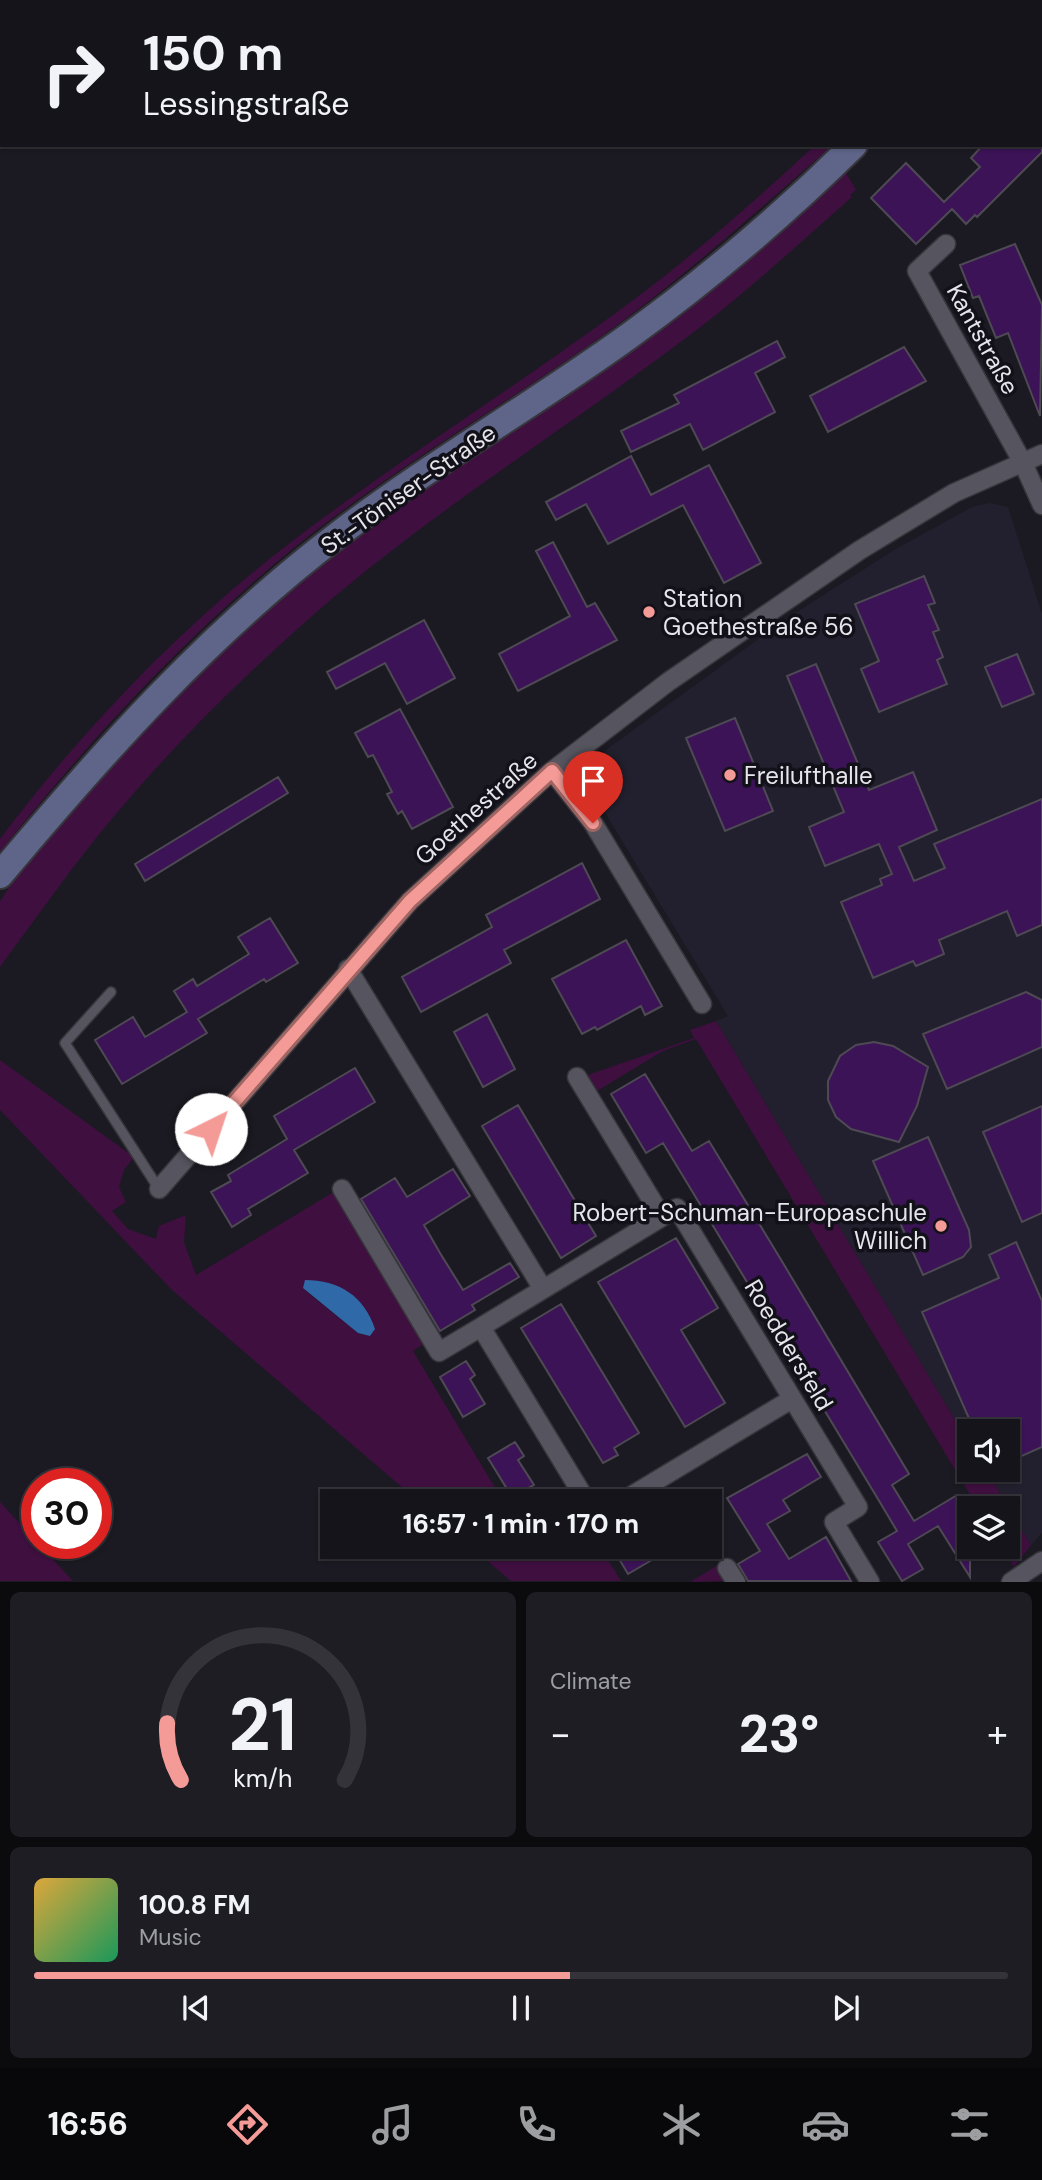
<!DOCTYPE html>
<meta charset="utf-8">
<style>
:root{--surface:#14141a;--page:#1d1d23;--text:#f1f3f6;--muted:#9d9ea2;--line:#333339;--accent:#f59b97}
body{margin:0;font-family:"DM Sans",sans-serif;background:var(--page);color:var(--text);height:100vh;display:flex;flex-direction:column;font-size:26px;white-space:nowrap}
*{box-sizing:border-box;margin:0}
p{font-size:23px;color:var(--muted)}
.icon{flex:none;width:38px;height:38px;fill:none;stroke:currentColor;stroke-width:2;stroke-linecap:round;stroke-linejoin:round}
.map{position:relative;height:1582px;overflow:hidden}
.sheet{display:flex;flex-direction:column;gap:10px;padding:10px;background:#0b0b0e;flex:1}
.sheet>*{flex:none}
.banner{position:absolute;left:0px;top:0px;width:1043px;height:147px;box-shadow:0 2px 5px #0004,0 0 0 2px var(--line);background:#14141a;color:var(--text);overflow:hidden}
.buttons{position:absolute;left:957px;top:1419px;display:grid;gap:14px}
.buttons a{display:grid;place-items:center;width:63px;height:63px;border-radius:0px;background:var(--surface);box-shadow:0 2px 5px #0004,0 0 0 2px var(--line);font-size:35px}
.speed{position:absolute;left:21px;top:1468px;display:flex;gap:14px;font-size:35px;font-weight:700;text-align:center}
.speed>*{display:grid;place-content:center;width:91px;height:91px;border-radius:50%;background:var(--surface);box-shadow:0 2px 5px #0004,0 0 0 2px var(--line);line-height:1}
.speed .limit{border:10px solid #d22;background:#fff;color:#111}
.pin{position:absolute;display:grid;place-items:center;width:60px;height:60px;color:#fff;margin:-72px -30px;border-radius:50% 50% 50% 0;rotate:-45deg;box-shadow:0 0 7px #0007}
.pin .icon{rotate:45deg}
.me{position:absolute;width:77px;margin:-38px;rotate:41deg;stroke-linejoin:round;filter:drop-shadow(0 0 5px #0008)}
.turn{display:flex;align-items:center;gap:24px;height:147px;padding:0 28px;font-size:32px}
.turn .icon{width:91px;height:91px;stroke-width:2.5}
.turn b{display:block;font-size:49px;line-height:60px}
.big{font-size:52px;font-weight:800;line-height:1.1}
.sheet .card{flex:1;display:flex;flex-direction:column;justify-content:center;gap:10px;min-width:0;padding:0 24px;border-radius:10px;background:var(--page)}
.sheet .dial{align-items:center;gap:0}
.dial svg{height:182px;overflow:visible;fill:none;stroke:var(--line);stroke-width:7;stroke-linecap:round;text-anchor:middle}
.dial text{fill:var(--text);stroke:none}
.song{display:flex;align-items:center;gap:21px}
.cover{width:84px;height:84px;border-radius:10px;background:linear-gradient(135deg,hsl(40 70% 55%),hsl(150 70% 35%))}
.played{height:7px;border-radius:4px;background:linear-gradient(90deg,var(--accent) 55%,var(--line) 55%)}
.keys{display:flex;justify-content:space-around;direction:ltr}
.heat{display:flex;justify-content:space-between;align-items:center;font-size:38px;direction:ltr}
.sheet .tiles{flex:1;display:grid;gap:10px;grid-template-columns:1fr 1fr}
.card:last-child{grid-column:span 2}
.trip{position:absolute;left:320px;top:1489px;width:402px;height:70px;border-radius:0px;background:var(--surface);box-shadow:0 2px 5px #0004,0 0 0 2px var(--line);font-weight:800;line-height:70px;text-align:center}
.tab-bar{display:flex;height:112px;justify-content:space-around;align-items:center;background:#08080a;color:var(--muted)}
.tab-bar .icon{width:49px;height:49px}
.tab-bar .on{color:var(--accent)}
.tab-bar b{font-size:32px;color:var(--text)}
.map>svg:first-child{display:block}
.built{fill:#22202e}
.green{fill:#3e0f3f;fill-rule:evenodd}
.water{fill:#3069a8}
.building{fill:#3c1356;stroke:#4e4a53;stroke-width:2}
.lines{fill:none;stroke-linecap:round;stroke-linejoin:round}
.service-casing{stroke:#37363c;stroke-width:12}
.minor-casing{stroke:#37363c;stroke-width:21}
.secondary-casing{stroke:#37363c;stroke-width:30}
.service{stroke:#56555f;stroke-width:9}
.minor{stroke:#56555f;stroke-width:18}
.secondary{stroke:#5e6589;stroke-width:26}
.route-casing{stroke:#9f6562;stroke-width:18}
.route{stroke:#f59b97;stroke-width:12}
.poi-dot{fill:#f59b97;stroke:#121119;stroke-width:2.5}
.labels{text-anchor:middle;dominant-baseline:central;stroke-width:7;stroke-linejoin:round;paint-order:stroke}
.street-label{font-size:24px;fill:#e6e5eb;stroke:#121119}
.poi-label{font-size:24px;fill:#e6e5eb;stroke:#121119;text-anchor:start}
</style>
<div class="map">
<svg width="1042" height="1582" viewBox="0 0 1042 1582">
<rect width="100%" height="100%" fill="#1b1a22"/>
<path class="built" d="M715,0H944L716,2Z
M989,503L1008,507L1042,614V1533L1031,1545L986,1470H1008V1432H970L969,1443L716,1021L728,1016L598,801L593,774L607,749L786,619L894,550L972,507Z"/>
<path class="green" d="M815,145H833C755,213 679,282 594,342C493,412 386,473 290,551C181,641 88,742 0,852V839C78,735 171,637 273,556C384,469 504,395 617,312C687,261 752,204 815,145Z
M843,168L856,190L850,195L852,197C804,239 757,283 707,322C580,420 442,504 320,609C240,679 164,754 97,837C63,879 32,924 0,967V901L44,837L98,770L298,578Z
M716,1021L969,1443L970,1470H986L1031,1545L1014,1567L1002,1547H1008V1508H978L696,1039L663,1051L597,1091L588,1075L694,1038L690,1030Z
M0,1060L134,1157L124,1170L119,1187L126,1202L112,1211L128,1229L156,1239L159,1226L186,1215L184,1242L196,1275L337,1190L428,1341L413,1351L503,1501H418L172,1290L0,1110ZM303,1289L370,1336L358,1333Z
M0,1502L73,1581H0Z
M471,1547H600L621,1581H511Z
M718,1565L728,1581L690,1582Z"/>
<path class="water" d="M305,1280C339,1280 364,1296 375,1329L370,1336L358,1333L303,1288Z"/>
<path class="building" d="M983,145H1042V152L977,217L975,215L966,224L952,209L916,244L871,198L906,163L944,202L980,167L971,158Z
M1015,244L1042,305L1040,416L1008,333L996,338L979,296L973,298L960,265Z
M777,341L785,357L755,373L775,412L703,450L690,424L631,452L621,431L679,403L674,395Z
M904,347L926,381L828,432L810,396Z
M631,456L651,495L709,465L761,563L724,583L683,505L608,544L586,504L556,520L546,502Z
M553,542L587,607L595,603L617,640L518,691L499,654L570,616L536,551Z
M924,576L935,603L928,605L939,630L933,632L943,657L937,660L947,684L879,712L861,669L879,661L855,604Z
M424,620L455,678L407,704L385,663L336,689L327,672Z
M1017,654L1034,694L1002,707L985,667Z
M816,664L869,790L913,772L937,830L899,847L914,881L945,868L934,844L1042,799V925L1017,936L1007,911L939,940L944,954L916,966L913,961L873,978L841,902L882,885L880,879L892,874L879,844L825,866L809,827L844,812L787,676Z
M400,709L453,807L412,829L402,811L398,814L387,794L392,792L373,755L368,757L355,733Z
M735,718L773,811L725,831L686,738Z
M278,777L288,793L145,881L135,864Z
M582,863L600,899L504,950L511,963L421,1012L402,977L492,927L486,915Z
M270,918L298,963L266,982L264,979L198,1019L207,1033L122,1084L95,1040L133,1017L145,1037L187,1012L174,991L193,979L197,986L249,954L238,937Z
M626,940L662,1006L645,1015L641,1006L597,1030L595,1027L582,1034L552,979Z
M1026,992L1042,1000V1047L947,1089L923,1034Z
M487,1014L515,1069L483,1087L454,1032Z
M874,1042L893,1046L928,1067L917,1106L899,1142L851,1129L836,1117L828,1100V1081L840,1056L856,1045Z
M355,1068L375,1102L294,1150L308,1173L248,1209L251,1215L232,1227L211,1192L231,1181L228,1175L287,1139L274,1116Z
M645,1074L692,1151L709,1141L780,1258L909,1474L892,1485L914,1521L957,1495L966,1510L960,1513L970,1529V1577L938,1526L908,1544L923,1569L902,1581L878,1542L897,1531L881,1504L663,1143L646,1153L611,1094Z
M518,1105L596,1236L561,1258L482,1126Z
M1042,1106V1213L1022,1222L983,1132Z
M928,1137L969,1230L971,1247L963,1257L923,1275L873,1161Z
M453,1169L470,1196L424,1225L440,1253L463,1290L510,1263L519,1277L472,1305L475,1310L440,1331L361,1199L395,1178L407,1197Z
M676,1238L718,1308L681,1330L725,1403L685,1427L598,1282Z
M1016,1242L1042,1301V1447L1008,1462V1432H975L922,1312L999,1278L989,1255Z
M561,1304L639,1433L614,1448L618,1455L603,1463L521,1328Z
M466,1361L475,1375L470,1379L485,1404L463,1417L440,1377Z
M515,1442L524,1456L518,1460L534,1485L512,1497L488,1458Z
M807,1454L821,1477L783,1500L790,1511L767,1524L789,1559L826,1537L851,1581H748L738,1564L760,1551L727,1498Z
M612,1547H674L628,1574Z"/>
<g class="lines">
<g class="service-casing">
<path id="service" d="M111,992L65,1043L159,1189"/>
</g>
<g class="minor-casing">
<path id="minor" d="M946,244L917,271L1023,463L1042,505
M552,771L593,823L702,1004
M348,969L543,1289
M577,1077L662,1217L677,1208L858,1507L834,1522L870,1582
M159,1189L410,901L552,771L668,682L860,550L954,493L1042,454
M342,1189L439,1352L481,1327
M587,1502L481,1327L662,1217
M621,1502L792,1399
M727,1568L736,1582
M1011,1582L1042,1561"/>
</g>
<g class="secondary-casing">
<path id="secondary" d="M1000,2L1001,0
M0,875C104,751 209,633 339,534C432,463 535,404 629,336C709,278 784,214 854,145"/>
</g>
<use href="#service" class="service"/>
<use href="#minor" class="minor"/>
<use href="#secondary" class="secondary"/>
</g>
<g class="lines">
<g class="route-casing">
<path id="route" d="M211,1129L410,901L552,771L593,823"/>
</g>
<use href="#route" class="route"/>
</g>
<g class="poi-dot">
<circle cx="649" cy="612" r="7"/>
<circle cx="730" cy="775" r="7"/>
<circle cx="941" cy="1226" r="7"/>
</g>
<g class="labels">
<g class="street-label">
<text transform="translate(983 339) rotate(61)">Kantstraße</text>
<text transform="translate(408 489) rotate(-35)">St.-Töniser-Straße</text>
<text transform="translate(476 808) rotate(-42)">Goethestraße</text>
<text transform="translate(789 1345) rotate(59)">Roeddersfeld</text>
</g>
<g class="poi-label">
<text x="663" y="598">Station<tspan x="663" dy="28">Goethestraße 56</tspan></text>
<text x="744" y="775">Freilufthalle</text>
<text x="927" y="1212" text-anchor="end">Robert-Schuman-Europaschule<tspan x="927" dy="28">Willich</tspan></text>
</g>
</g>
</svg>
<div class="buttons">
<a><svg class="icon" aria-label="sound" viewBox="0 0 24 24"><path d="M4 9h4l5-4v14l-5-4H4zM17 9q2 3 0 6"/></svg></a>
<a><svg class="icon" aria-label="layers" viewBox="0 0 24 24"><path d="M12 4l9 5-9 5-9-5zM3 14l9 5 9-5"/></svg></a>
</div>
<div class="speed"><div class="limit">30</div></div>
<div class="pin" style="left:593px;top:823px;background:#d93025"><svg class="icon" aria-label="arrive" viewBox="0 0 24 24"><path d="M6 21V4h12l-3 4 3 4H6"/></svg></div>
<svg class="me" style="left:211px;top:1129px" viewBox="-20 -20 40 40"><circle r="19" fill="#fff"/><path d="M0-13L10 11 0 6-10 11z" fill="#f59b97"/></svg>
<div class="trip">16:57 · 1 min · 170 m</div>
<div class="banner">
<div class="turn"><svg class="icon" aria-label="right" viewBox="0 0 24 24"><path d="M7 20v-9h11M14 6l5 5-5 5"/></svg><div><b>150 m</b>Lessingstraße</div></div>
</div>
</div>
<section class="sheet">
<div class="tiles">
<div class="card dial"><svg viewBox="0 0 100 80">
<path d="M14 69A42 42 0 1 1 86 69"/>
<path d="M14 69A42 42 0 0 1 8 44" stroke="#f59b97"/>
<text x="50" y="56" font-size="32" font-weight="700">21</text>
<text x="50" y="72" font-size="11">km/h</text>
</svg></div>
<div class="card"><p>Climate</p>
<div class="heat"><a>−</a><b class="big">23°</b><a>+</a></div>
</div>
<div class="card">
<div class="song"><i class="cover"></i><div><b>100.8 FM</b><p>Music</p></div></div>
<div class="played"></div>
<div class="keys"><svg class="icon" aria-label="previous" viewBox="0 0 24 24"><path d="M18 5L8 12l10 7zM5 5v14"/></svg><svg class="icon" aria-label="pause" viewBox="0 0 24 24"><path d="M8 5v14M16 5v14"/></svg><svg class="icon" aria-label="next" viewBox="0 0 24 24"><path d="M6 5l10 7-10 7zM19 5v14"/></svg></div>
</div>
</div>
</section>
<nav class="tab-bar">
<b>16:56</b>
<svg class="icon on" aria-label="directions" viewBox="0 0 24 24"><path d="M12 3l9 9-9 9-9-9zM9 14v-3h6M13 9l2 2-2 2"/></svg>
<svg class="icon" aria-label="music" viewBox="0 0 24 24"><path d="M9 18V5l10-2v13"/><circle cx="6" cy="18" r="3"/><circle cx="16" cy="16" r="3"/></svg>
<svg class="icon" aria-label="phone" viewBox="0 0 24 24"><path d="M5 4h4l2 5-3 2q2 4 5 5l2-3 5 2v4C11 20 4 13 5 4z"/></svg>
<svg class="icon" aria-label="climate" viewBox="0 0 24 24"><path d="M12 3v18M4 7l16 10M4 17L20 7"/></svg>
<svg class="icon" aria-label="car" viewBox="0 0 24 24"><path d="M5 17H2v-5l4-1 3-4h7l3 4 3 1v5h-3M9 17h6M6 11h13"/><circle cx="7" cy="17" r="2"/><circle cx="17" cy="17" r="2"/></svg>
<svg class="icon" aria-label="filters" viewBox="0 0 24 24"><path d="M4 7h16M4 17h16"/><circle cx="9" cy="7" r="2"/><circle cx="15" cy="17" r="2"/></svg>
</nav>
